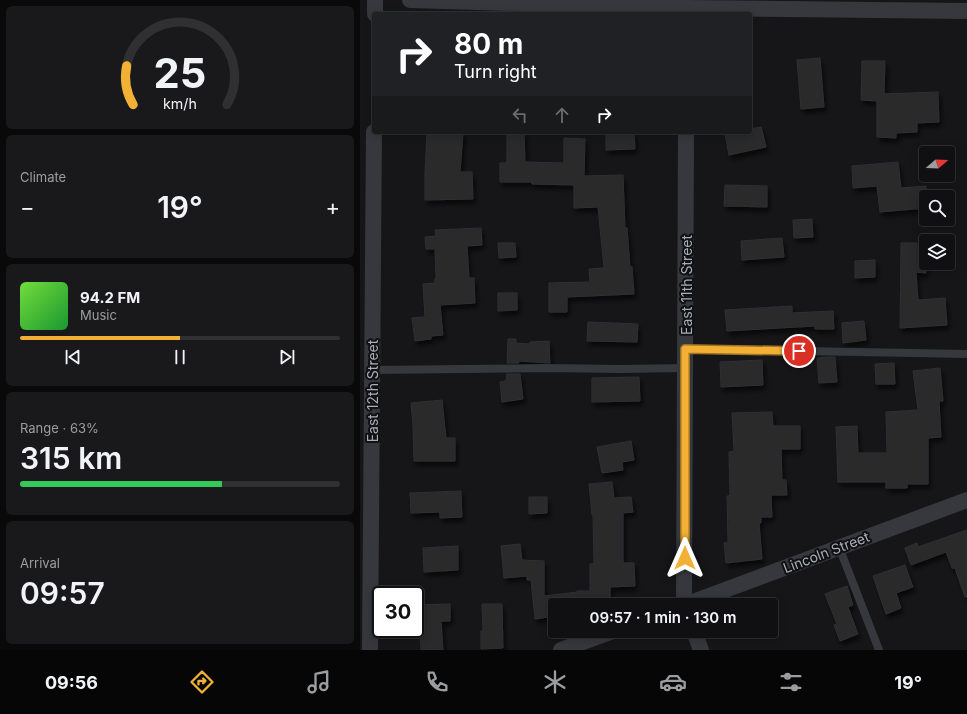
<!DOCTYPE html>
<meta charset="utf-8">
<style>
:root{--surface:#101012;--page:#19191b;--text:#f1f3f6;--muted:#9c9d9f;--line:#303032;--accent:#f2b134}
body{margin:0;font-family:Inter,sans-serif;background:var(--page);color:var(--text);height:100vh;display:flex;flex-direction:column;font-size:15px;white-space:nowrap}
*{box-sizing:border-box;margin:0}
p{font-size:13px;color:var(--muted)}
.icon{flex:none;width:22px;height:22px;fill:none;stroke:currentColor;stroke-width:2;stroke-linecap:round;stroke-linejoin:round}
.map{position:relative;flex:1;overflow:hidden}
.panel{display:flex;flex-direction:column;gap:6px;padding:6px;background:#09090a;width:360px}
.panel>*{flex:none}
.top-card{position:absolute;left:12px;top:12px;width:380px;height:122px;border-radius:4px;box-shadow:0 2px 10px #0003,0 0 0 1px var(--line);background:#202124;color:#fff;overflow:hidden}
.needle{width:26px;rotate:71deg}
.controls{position:absolute;left:559px;top:146px;display:grid;gap:8px}
.controls a{display:grid;place-items:center;width:36px;height:36px;border-radius:4px;background:var(--surface);box-shadow:0 2px 10px #0003,0 0 0 1px var(--line);font-size:20px}
.speed{position:absolute;left:12px;top:586px;display:flex;gap:8px;font-size:20px;font-weight:700;text-align:center}
.speed>*{display:grid;place-content:center;width:52px;height:52px;border-radius:50%;background:var(--surface);box-shadow:0 2px 10px #0003,0 0 0 1px var(--line);line-height:1}
.speed .limit{border:2px solid #111;border-radius:6px;background:#fff;color:#111}
.pin{position:absolute;display:grid;place-items:center;width:34px;height:34px;color:#fff;margin:-17px;border:2px solid #fff;border-radius:50%;box-shadow:0 1px 4px #0007}
.me{position:absolute;width:44px;margin:-22px;rotate:0deg;stroke-linejoin:round;filter:drop-shadow(0 0 3px #0008)}
.turn{display:flex;align-items:center;gap:14px;height:84px;padding:0 16px;font-size:18px}
.turn .icon{width:52px;height:52px;stroke-width:2.5}
.turn b{display:block;font-size:28px;line-height:34px}
.lanes{display:flex;align-items:center;height:38px;padding:0 16px;background:#0003;justify-content:center;gap:20px;direction:ltr}
.lanes .off{opacity:.35}
.big{font-size:30px;font-weight:600;line-height:1.1}
.panel .tile{flex:1;display:flex;flex-direction:column;justify-content:center;gap:6px;min-width:0;padding:0 14px;border-radius:6px;background:var(--page)}
.panel .dial{align-items:center;gap:0}
.dial svg{height:104px;overflow:visible;fill:none;stroke:var(--line);stroke-width:7;stroke-linecap:round;text-anchor:middle}
.dial text{fill:var(--text);stroke:none}
.song{display:flex;align-items:center;gap:12px}
.cover{width:48px;height:48px;border-radius:6px;background:linear-gradient(135deg,hsl(100 70% 55%),hsl(130 70% 35%))}
.played{height:4px;border-radius:2px;background:linear-gradient(90deg,var(--accent) 50%,var(--line) 50%)}
.keys{display:flex;justify-content:space-around;direction:ltr}
.heat{display:flex;justify-content:space-between;align-items:center;font-size:22px;direction:ltr}
.charge{height:6px;border-radius:3px;background:linear-gradient(90deg,#34c759 63%,var(--line) 0)}
.trip{position:absolute;left:188px;top:598px;width:230px;height:40px;border-radius:4px;background:var(--surface);box-shadow:0 2px 10px #0003,0 0 0 1px var(--line);font-weight:600;line-height:40px;text-align:center}
.tabs{display:flex;height:64px;justify-content:space-around;align-items:center;background:#060607;color:var(--muted)}
.tabs .icon{width:28px;height:28px}
.tabs .on{color:var(--accent)}
.tabs b{font-size:18px;color:var(--text)}
main{display:flex;flex:1;min-height:0}
.map>svg:first-child{display:block}
.building{fill:#29292c;stroke:#303034;filter:url(#shadow)}
.lines{fill:none;stroke-linecap:round;stroke-linejoin:round}
.lane{stroke:#37383d;stroke-width:8}
.street{stroke:#37383d;stroke-width:16}
.route-casing{stroke:#9d7322;stroke-width:10}
.route{stroke:#f2b134;stroke-width:7}
.labels{text-anchor:middle;dominant-baseline:central;stroke-width:4;stroke-linejoin:round;paint-order:stroke}
.street-label{font-size:14px;fill:#a8adb8;stroke:#111113}
</style>
<main>
<section class="panel">
<div class="tile dial"><svg viewBox="0 0 100 80">
<path d="M14 69A42 42 0 1 1 86 69"/>
<path d="M14 69A42 42 0 0 1 9 39" stroke="#f2b134"/>
<text x="50" y="56" font-size="32" font-weight="700">25</text>
<text x="50" y="72" font-size="11">km/h</text>
</svg></div>
<div class="tile"><p>Climate</p>
<div class="heat"><a>−</a><b class="big">19°</b><a>+</a></div>
</div>
<div class="tile">
<div class="song"><i class="cover"></i><div><b>94.2 FM</b><p>Music</p></div></div>
<div class="played"></div>
<div class="keys"><svg class="icon" aria-label="previous" viewBox="0 0 24 24"><path d="M18 5L8 12l10 7zM5 5v14"/></svg><svg class="icon" aria-label="pause" viewBox="0 0 24 24"><path d="M8 5v14M16 5v14"/></svg><svg class="icon" aria-label="next" viewBox="0 0 24 24"><path d="M6 5l10 7-10 7zM19 5v14"/></svg></div>
</div>
<div class="tile"><p>Range · 63%</p><b class="big">315 km</b><div class="charge"></div></div>
<div class="tile"><p>Arrival</p><b class="big">09:57</b></div>
</section>
<div class="map">
<svg width="607" height="650" viewBox="0 0 607 650">
<defs>
<filter id="shadow"><feDropShadow dx="2.5" dy="4.5" stdDeviation="2" flood-color="#0009"/></filter>
</defs>
<rect width="100%" height="100%" fill="#161618"/>
<path class="building" d="M460,58L464,107L441,109L437,60Z
M502,61H525L524,94L578,92L579,122L557,123V132L536,133V138L517,137V101L501,100Z
M401,127L406,147L369,155L365,134L376,132H390V129Z
M67,132H103L100,172H112L113,199L65,200V173Z
M147,132H164L165,162L204,163V138L225,139L224,176L263,175L265,228H267L270,267H272L274,294L207,297V312H189V283L230,282L229,269L244,268L238,207L214,208V185L172,184V182H140V163H147Z
M246,132H274L275,149L246,150Z
M538,162L541,188L566,186V208L520,212L517,186L493,188L492,166Z
M365,185L407,186V207L364,206Z
M452,219L453,237L434,238L433,220Z
M121,228L122,245L107,246L109,278H114L115,303L80,305L83,335L71,336V339L55,341L52,318L65,317L63,284L75,283V279H76L75,249H66L65,237L76,236L75,230Z
M422,238L424,257L382,260L381,241Z
M138,243H155L156,257L139,258Z
M541,243H557V248H566V273L556,272L558,300L585,298L587,325L540,328Z
M515,260V277L495,278V261Z
M138,293H157V310L138,311Z
M432,306V313L473,311L474,329H455V326L367,331L365,310Z
M504,321L506,340L483,343L482,323Z
M228,322L278,324L277,342L227,341Z
M148,339H156V343L170,344V342L189,341L190,363L158,361L159,363H147Z
M466,357H475L477,382L459,383L457,358Z
M402,360L403,385L361,387L360,362Z
M534,363L535,384H516L515,364Z
M580,368L583,401H579L581,437L568,438V484H547V488H526V482H478L476,427L497,426L498,453H527L526,412L558,410L553,371Z
M147,374H160L163,399L142,402L140,382L146,381Z
M279,377L280,401L232,402V378Z
M82,400L86,438H95V461H54L53,425L51,403Z
M412,412L413,426H440V449H421L422,480H426L427,495H411L412,517H401V523H399L402,559L366,563L364,543L368,542L367,496H370L369,452L374,451L372,413Z
M271,441L274,460L262,462L263,470L242,473L237,447Z
M252,482L254,498L271,497L273,512L263,513V563H274L275,586L250,587V605H195V616L175,619L171,580H167V576L144,578L141,546L160,544L162,560L184,561V596L217,592V591H230V564H234L233,515H232L229,484Z
M101,491L102,517L80,518V512L51,513L50,493Z
M169,497H187V513L169,514Z
M607,530V597H605L595,568H592L586,552L551,565L545,548L557,543L558,547Z
M98,546V570L64,572L63,548Z
M545,565L553,587L536,593L541,608L526,614L513,576Z
M487,586L493,605L488,607L498,634L480,641L474,625L477,624L465,594Z
M90,604V621H81L83,650H61L60,620H55V605Z
M122,604H142L143,648L121,649V631H123Z"/>
<g class="lines">
<path class="lane" d="M325,349L607,354
M12,370L185,368L261,369L325,368
M479,547L519,650"/>
<path class="street" d="M50,0L327,8L607,11
M15,14V0
M324,605L326,132
M325,605L607,500
M334,631L341,650
M10,650L14,132
M201,650L253,631"/>
</g>
<g class="lines">
<g class="route-casing">
<path id="route" d="M325,558V349L439,351"/>
</g>
<use href="#route" class="route"/>
</g>
<g class="labels">
<g class="street-label">
<text transform="translate(326 285) rotate(-90)">East 11th Street</text>
<text transform="translate(12 391) rotate(-90)">East 12th Street</text>
<text transform="translate(466 552) rotate(-21)">Lincoln Street</text>
</g>
</g>
</svg>
<div class="controls">
<a><svg class="needle" viewBox="-14 -14 28 28"><path d="M0-13l5 13h-10z" fill="#e53935"/><path d="M0 13l5-13h-10z" fill="#9c9d9f"/></svg></a>
<a><svg class="icon" aria-label="search" viewBox="0 0 24 24"><circle cx="10" cy="10" r="6"/><path d="M15 15l6 6"/></svg></a>
<a><svg class="icon" aria-label="layers" viewBox="0 0 24 24"><path d="M12 4l9 5-9 5-9-5zM3 14l9 5 9-5"/></svg></a>
</div>
<div class="speed"><div class="limit">30</div></div>
<div class="pin" style="left:439px;top:351px;background:#d93025"><svg class="icon" aria-label="arrive" viewBox="0 0 24 24"><path d="M6 21V4h12l-3 4 3 4H6"/></svg></div>
<svg class="me" style="left:325px;top:558px" viewBox="-20 -20 40 40"><path d="M0-17L14 15 0 8-14 15z" fill="#f2b134" stroke="#fff" stroke-width="4"/></svg>
<div class="trip">09:57 · 1 min · 130 m</div>
<div class="top-card">
<div class="turn"><svg class="icon" aria-label="right" viewBox="0 0 24 24"><path d="M7 20v-9h11M14 6l5 5-5 5"/></svg><div><b>80 m</b>Turn right</div></div>
<div class="lanes"><svg class="icon off" aria-label="left" viewBox="0 0 24 24"><path d="M17 20v-9H6M10 6l-5 5 5 5"/></svg><svg class="icon off" aria-label="ahead" viewBox="0 0 24 24"><path d="M12 20V5M6 11l6-6 6 6"/></svg><svg class="icon" aria-label="right" viewBox="0 0 24 24"><path d="M7 20v-9h11M14 6l5 5-5 5"/></svg></div>
</div>
</div>
</main>
<nav class="tabs">
<b>09:56</b>
<svg class="icon on" aria-label="directions" viewBox="0 0 24 24"><path d="M12 3l9 9-9 9-9-9zM9 14v-3h6M13 9l2 2-2 2"/></svg>
<svg class="icon" aria-label="music" viewBox="0 0 24 24"><path d="M9 18V5l10-2v13"/><circle cx="6" cy="18" r="3"/><circle cx="16" cy="16" r="3"/></svg>
<svg class="icon" aria-label="phone" viewBox="0 0 24 24"><path d="M5 4h4l2 5-3 2q2 4 5 5l2-3 5 2v4C11 20 4 13 5 4z"/></svg>
<svg class="icon" aria-label="climate" viewBox="0 0 24 24"><path d="M12 3v18M4 7l16 10M4 17L20 7"/></svg>
<svg class="icon" aria-label="car" viewBox="0 0 24 24"><path d="M5 17H2v-5l4-1 3-4h7l3 4 3 1v5h-3M9 17h6M6 11h13"/><circle cx="7" cy="17" r="2"/><circle cx="17" cy="17" r="2"/></svg>
<svg class="icon" aria-label="filters" viewBox="0 0 24 24"><path d="M4 7h16M4 17h16"/><circle cx="9" cy="7" r="2"/><circle cx="15" cy="17" r="2"/></svg>
<b>19°</b>
</nav>
